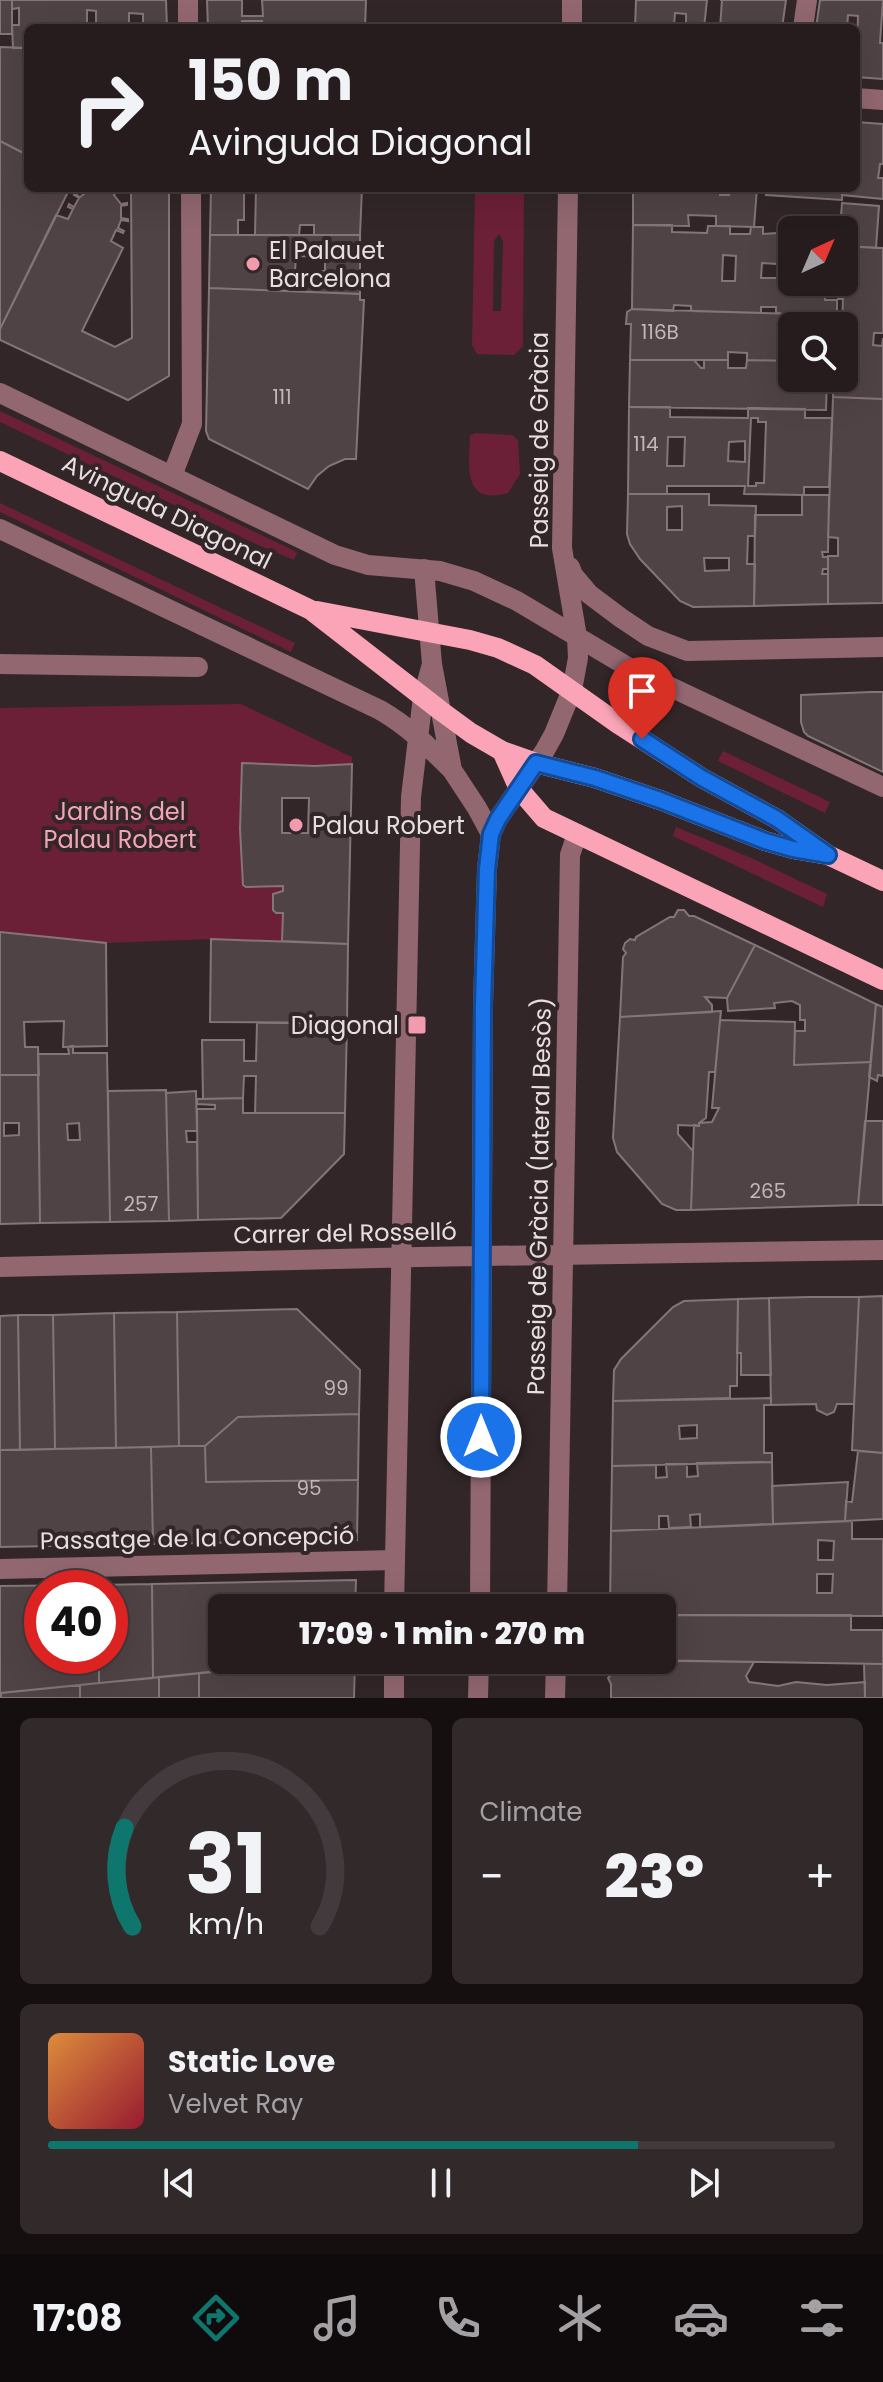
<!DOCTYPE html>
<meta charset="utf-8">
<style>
:root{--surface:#261c1e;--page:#32292b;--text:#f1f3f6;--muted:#a4a1a4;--line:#423a3c;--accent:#0f766e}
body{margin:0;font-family:Poppins,sans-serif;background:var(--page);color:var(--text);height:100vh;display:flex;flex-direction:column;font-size:30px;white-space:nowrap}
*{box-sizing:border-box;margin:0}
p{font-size:26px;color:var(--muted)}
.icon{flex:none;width:44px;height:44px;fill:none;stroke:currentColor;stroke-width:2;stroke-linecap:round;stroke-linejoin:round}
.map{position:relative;height:1698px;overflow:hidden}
.sheet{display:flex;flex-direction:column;gap:20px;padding:20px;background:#150f10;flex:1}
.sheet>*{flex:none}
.guide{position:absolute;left:24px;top:24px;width:836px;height:168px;border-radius:12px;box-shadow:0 8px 32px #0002,0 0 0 2px var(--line);background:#261c1e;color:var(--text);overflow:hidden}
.needle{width:52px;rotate:44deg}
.controls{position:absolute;left:778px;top:216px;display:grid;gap:16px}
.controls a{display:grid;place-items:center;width:80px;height:80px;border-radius:12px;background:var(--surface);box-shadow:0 8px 32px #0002,0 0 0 2px var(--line);font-size:40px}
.speed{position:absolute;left:24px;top:1570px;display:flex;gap:16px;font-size:40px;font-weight:700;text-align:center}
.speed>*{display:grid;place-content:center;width:104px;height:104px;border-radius:50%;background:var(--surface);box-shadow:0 8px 32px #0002,0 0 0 2px var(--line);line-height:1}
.speed .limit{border:12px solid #d22;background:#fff;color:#111}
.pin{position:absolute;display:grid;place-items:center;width:68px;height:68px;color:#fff;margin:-82px -34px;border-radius:50% 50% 50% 0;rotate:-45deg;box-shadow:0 0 8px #0007}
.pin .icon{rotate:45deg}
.me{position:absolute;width:88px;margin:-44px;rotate:0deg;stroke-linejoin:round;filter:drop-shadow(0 0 6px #0008)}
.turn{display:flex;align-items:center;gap:28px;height:168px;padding:0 32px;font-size:36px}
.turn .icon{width:104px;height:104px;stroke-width:2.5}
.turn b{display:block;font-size:56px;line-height:68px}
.big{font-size:60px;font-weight:800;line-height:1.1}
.sheet .tile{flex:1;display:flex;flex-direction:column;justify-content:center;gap:12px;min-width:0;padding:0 28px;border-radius:12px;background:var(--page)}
.sheet .dial{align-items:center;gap:0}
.dial svg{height:208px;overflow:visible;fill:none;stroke:var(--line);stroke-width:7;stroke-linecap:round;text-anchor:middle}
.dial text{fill:var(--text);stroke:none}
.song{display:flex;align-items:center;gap:24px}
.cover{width:96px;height:96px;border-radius:12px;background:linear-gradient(135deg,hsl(30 70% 55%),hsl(350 70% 35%))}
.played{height:8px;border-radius:4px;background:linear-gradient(90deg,var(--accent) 75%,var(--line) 75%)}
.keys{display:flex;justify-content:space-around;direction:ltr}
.heat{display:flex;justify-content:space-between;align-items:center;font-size:44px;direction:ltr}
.sheet .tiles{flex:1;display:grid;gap:20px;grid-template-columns:1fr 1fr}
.tile:last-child{grid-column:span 2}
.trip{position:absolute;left:208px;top:1594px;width:468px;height:80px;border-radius:12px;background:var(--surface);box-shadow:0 8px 32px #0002,0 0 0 2px var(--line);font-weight:800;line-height:80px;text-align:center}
.tabs{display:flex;height:128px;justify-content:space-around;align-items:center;background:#0f0b0c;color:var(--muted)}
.tabs .icon{width:56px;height:56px}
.tabs .current{color:var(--accent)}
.tabs b{font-size:36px;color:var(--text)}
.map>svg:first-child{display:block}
.green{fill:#6c2038;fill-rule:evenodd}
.building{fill:#504346;stroke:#847578;stroke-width:2;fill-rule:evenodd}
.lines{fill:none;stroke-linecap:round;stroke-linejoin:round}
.minor{stroke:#926770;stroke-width:20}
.major{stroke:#fba4b7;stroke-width:20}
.route-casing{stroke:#114b97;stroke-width:20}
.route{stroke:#1a73e8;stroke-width:14}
.poi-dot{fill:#f29aae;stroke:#322628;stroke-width:3}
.labels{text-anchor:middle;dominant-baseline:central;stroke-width:8;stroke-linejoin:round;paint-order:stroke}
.number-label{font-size:20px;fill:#c1b7ba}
.poi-label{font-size:24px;fill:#e7dee0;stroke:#322628;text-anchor:start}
.street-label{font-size:24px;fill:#e7dee0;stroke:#322628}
.park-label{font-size:24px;fill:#f2a5b6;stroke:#322628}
</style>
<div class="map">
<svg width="883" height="1698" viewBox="0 0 883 1698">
<rect width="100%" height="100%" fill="#322628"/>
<path class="green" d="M475,188H524L523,346L514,355L477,354L472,345ZM499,234L503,241L501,311H493L494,241Z
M0,411L297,552L294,560L256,544L0,422Z
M475,433L512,435L518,440L520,474L508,493C462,506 469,466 470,435Z
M0,503L295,643L291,652L0,512Z
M241,704L352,757V764L315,766L242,764L240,828L243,885L246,887L283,886L282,941L211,939L106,943L0,932V708Z
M723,751L830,802L825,813L718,761Z
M676,827L749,857L827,894L823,907L673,836Z"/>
<path class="building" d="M0,0H12V34H0Z
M12,0H166L167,28H28V48H13L12,25H19V8L12,9ZM87,10L96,11V25H87ZM129,13L143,14V26H129Z
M207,0H242V16H263L262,0H366L365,28H263L262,21H242V28H208Z
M636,0H707L704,28H635ZM675,13L686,14V26L674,25Z
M720,0H786L782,28H720L722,0Z
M820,0H883L880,43H883V79L856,77L858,16L848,15L847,28H816Z
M0,47L28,48V152L23,153L0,141Z
M856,122L883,124V164H880L878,178H883V199L842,195V188H856Z
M0,141L28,155V188H70L0,329Z
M87,188L91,190L103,188V190L112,193L116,188L118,190L114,195L121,204L127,203V205L121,206V218L128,219V221L121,220L118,228L124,231L123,233L116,230L111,241L123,248L82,331L115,347L132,338L131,188H169V376L128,400L0,340V329L56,215L68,219L73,209L68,207L69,204L74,207L79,198L74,195L75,194L80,197L88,191Z
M211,188H244V220H238V235H210Z
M256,188H362L360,235H314V225H300L299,235H255Z
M633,188H720V195H729L730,188H757L754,227L716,226V216L688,215L689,226L633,225Z
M767,188H842V200L766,195Z
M842,203L879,206L876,248L844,246V230H840Z
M633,225H672V232L707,233L708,226H730V234H750L751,227H763V234L777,233L778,227L784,226L823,230H792V282H826L825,300H837V315L776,313V307H761V313L691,311V306L674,305L673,311L632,309ZM723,255L736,256L735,281H722ZM762,263L777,264V278H761Z
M210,235H360V294L209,288ZM296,256L325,257V271H295Z
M844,246L883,248V333H874L873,345L882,346L883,338V399L833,397L834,378H844V326H842L843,299H838V282H844Z
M209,288L360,294V300H364L356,459H345L329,466L317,476L308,489L209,439L206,431Z
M632,309L828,315V326H792V361L747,360V353L728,352V360H630L631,324H626L627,312Z
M630,360H694L701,368H704V360H728V368H746L747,360L792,361V378H827L826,410L629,407Z
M833,397L883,399V603L828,604V556H838V538L828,537Z
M629,407H670V417L748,418V408L805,409V418H832L829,487H804V494L802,495L744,494L745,486H667V494H628ZM751,418H758V422H766L764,483H756V486H748ZM668,437H685L684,466H667ZM745,441V462L728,461L729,442Z
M628,494H709V505L756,506L755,536H748L747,564H755L754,606L693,607L680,601L640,559L630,544L627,534ZM682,506V530H667V507ZM704,558H729V570L705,571Z
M802,495H829L828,552H822L823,557H828V569H823L822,574H828V604L754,606L755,515H802Z
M871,692H883V772L808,736L804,732L801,722V695Z
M242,763L315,766L352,764L348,944L282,941L283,913H276L273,910V894L283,891V886L246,887L243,885L240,829ZM282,798H309L308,833H282Z
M678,910H684L689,916H694L755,945L727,998L705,997L712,1005V1012L620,1017L623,957L626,953L623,949L625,943L630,939L635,940L636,937L670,917H674Z
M0,932L106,943L107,1046L63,1047L64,1021L24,1022L25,1047H38L39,1075H0Z
M211,939L348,944L347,1023L210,1022Z
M755,945L876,1004L871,1062L794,1065L795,1031H805V1020H800V1005L792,1001L774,1003L775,1008L728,1011L727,998Z
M876,1004L883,1007V1076L878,1075L877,1081L869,1077Z
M721,1011L715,1072H709L706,1118L699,1123V1126L678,1125V1134L693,1151L692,1183L691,1210H676L662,1204L617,1152L613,1138L620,1017Z
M720,1020L795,1022L794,1065L871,1062L858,1205L691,1210L694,1125L699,1126V1123L712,1122L719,1108H712Z
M257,1023H347L345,1113H255L256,1076H244L243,1098L203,1099L202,1040H244V1061H256Z
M73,1046V1053H107L110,1222L40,1223L38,1054H69L68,1047ZM79,1123L80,1140H68L67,1124Z
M0,1075H38L40,1223L0,1224ZM4,1123H19V1135L4,1136Z
M166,1090L169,1221L110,1222L108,1091Z
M196,1091L197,1131H186L187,1142H197L198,1220L169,1221L166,1093Z
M243,1098V1113H345L344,1154L281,1218L198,1220L197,1109H215V1105L197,1104V1099Z
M865,1121H883V1205H858Z
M883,1296V1453L852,1450L859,1297Z
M810,1297H859L854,1404H837L834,1412L827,1415L817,1410L816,1404L771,1405L769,1298Z
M769,1298L771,1375H741V1353H737L738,1299Z
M738,1299L737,1386H730V1398L613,1401L614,1370L621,1359L673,1307L684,1301Z
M297,1309L360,1370L359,1414L238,1417L205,1446H179L177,1312Z
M177,1312L179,1446L116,1448L114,1313Z
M114,1313L116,1448L55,1449L53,1315Z
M18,1315L20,1450H0V1316Z
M18,1315H53L55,1449L20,1450Z
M771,1398V1405H764V1453H772V1462L612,1466L613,1401ZM697,1425V1438L680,1439L679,1426Z
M359,1414L358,1480L206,1482L205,1446L238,1417Z
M179,1446H205L206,1482L358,1480L357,1540L153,1544L151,1447Z
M151,1447L153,1544L0,1547V1450Z
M858,1451L883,1453V1519L845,1521L846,1501L852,1502Z
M772,1462L773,1524L700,1527V1514L690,1515L691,1527L669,1528L668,1516H659V1529L611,1531L612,1466L656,1465V1478L667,1477L666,1464H687V1477L698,1476L697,1463Z
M848,1482L845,1521L773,1524L772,1486Z
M852,1521V1539H883V1616L662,1615V1608H610L611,1531ZM818,1540L834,1541L833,1560H818ZM817,1574H833L832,1593H817Z
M356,1580L355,1608H222V1660H333L153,1678L152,1584Z
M152,1584L153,1678L99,1683V1656H110V1588H97V1585Z
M97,1585V1588H42V1656H99V1683L0,1693V1586Z
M662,1615H851V1630H883V1664L642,1660H662Z
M333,1660H355L354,1698H199V1673Z
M609,1660L754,1662L746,1676L749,1682L778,1686L796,1682L827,1685L865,1682V1698H611V1684L608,1678L610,1676L608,1669L610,1667Z
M864,1664H883V1698H865Z
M199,1673V1698H159V1677Z
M159,1677V1698H80V1685Z
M80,1685V1698H1V1693Z"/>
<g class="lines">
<path class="minor" d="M188,0V28
M572,28V0
M803,28L807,0
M856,98L883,100
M0,393L335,555L368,565L440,571L474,581L517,601L628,667L883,787
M172,476L192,424L191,188
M0,529L380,710C408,726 429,747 452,770
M570,567L573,575L589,594L621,618L648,636L687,651L883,647
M424,569L432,664L452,770L477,808L491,834
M0,664L198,667
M0,1267L418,1257L883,1250
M0,1569L395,1560
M394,1608L411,797L423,697L432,664
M480,1608L483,1005L487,869L491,834L498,819L544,752L554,734L572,690L578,658L577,637L562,548L568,188
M557,1608L570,855L577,834
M394,1698V1660
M478,1698L479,1660
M555,1698L556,1660"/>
<path class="major" d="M0,461L311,610L441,711L471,733L502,751L536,763L595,778L660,800L765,841L793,849L828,855
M317,611L470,640L498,648L535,665L617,723L702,778L777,819L828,855L883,881
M502,751L519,789L544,818L883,980"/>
</g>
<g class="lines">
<g class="route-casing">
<path id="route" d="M481,1437L483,1005L487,869L491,834L498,819L536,763L595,778L660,800L765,841L793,849L828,855L777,819L702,778L642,739"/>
</g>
<use href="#route" class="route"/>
</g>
<g class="poi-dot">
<circle cx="253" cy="264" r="8"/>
<circle cx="296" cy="825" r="8"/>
<rect x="407" y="1015" width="20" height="20" rx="4"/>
</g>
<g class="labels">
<g class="number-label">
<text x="660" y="332">116B</text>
<text x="282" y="397">111</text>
<text x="646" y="444">114</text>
<text x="768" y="1191">265</text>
<text x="141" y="1204">257</text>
<text x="336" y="1388">99</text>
<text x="309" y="1488">95</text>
</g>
<g class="poi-label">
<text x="269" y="250">El Palauet<tspan x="269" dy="28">Barcelona</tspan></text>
<text x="312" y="825">Palau Robert</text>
<text x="399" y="1025" text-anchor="end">Diagonal</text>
</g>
<g class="street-label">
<text transform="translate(539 440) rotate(-90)">Passeig de Gràcia</text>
<text transform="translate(167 512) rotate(26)">Avinguda Diagonal</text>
<text transform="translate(539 1196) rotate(-89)">Passeig de Gràcia (lateral Besòs)</text>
<text transform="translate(345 1233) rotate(-1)">Carrer del Rosselló</text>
<text transform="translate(197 1538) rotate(-1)">Passatge de la Concepció</text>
</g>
<g class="park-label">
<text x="120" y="811">Jardins del<tspan x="120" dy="28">Palau Robert</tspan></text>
</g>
</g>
</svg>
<div class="controls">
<a><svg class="needle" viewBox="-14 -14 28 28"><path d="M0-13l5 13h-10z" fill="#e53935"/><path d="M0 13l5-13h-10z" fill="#a4a1a4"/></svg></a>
<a><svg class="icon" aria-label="search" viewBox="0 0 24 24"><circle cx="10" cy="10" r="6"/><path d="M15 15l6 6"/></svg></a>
</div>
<div class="speed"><div class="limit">40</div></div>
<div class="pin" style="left:642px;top:739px;background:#d93025"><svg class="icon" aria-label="arrive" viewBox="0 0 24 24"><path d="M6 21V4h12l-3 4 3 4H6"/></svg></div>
<svg class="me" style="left:481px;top:1437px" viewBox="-20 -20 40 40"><circle r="17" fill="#1a73e8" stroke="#fff" stroke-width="3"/><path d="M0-11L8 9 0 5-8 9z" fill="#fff"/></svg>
<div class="trip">17:09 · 1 min · 270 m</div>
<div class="guide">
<div class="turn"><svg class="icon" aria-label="right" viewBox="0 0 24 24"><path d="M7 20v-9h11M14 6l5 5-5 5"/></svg><div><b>150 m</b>Avinguda Diagonal</div></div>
</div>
</div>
<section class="sheet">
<div class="tiles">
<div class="tile dial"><svg viewBox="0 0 100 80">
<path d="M14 69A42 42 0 1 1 86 69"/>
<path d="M14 69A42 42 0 0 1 11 31" stroke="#0f766e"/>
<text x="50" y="56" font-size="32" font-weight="700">31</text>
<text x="50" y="72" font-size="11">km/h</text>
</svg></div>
<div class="tile"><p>Climate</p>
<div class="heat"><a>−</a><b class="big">23°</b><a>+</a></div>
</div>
<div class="tile">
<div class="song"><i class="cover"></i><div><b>Static Love</b><p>Velvet Ray</p></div></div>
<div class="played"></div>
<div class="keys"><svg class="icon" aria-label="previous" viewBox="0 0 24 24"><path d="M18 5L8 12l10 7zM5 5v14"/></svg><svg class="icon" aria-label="pause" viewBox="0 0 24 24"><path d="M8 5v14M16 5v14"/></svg><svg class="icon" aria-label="next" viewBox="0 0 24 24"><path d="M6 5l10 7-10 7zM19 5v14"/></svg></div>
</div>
</div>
</section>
<nav class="tabs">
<b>17:08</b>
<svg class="icon current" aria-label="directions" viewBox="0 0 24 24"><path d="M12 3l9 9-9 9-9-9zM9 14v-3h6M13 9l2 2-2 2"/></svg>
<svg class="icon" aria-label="music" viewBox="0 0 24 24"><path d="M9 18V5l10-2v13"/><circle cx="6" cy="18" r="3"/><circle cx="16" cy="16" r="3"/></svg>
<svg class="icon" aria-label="phone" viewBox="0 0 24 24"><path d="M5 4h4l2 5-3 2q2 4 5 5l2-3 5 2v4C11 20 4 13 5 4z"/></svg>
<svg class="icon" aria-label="climate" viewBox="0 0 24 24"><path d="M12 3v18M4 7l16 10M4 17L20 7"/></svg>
<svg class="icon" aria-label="car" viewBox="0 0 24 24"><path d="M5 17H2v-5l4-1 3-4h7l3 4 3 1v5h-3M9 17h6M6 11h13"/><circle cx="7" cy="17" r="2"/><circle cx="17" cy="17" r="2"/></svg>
<svg class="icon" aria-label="filters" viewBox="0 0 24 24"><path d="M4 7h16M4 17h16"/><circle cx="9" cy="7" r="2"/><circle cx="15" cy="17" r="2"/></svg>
</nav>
